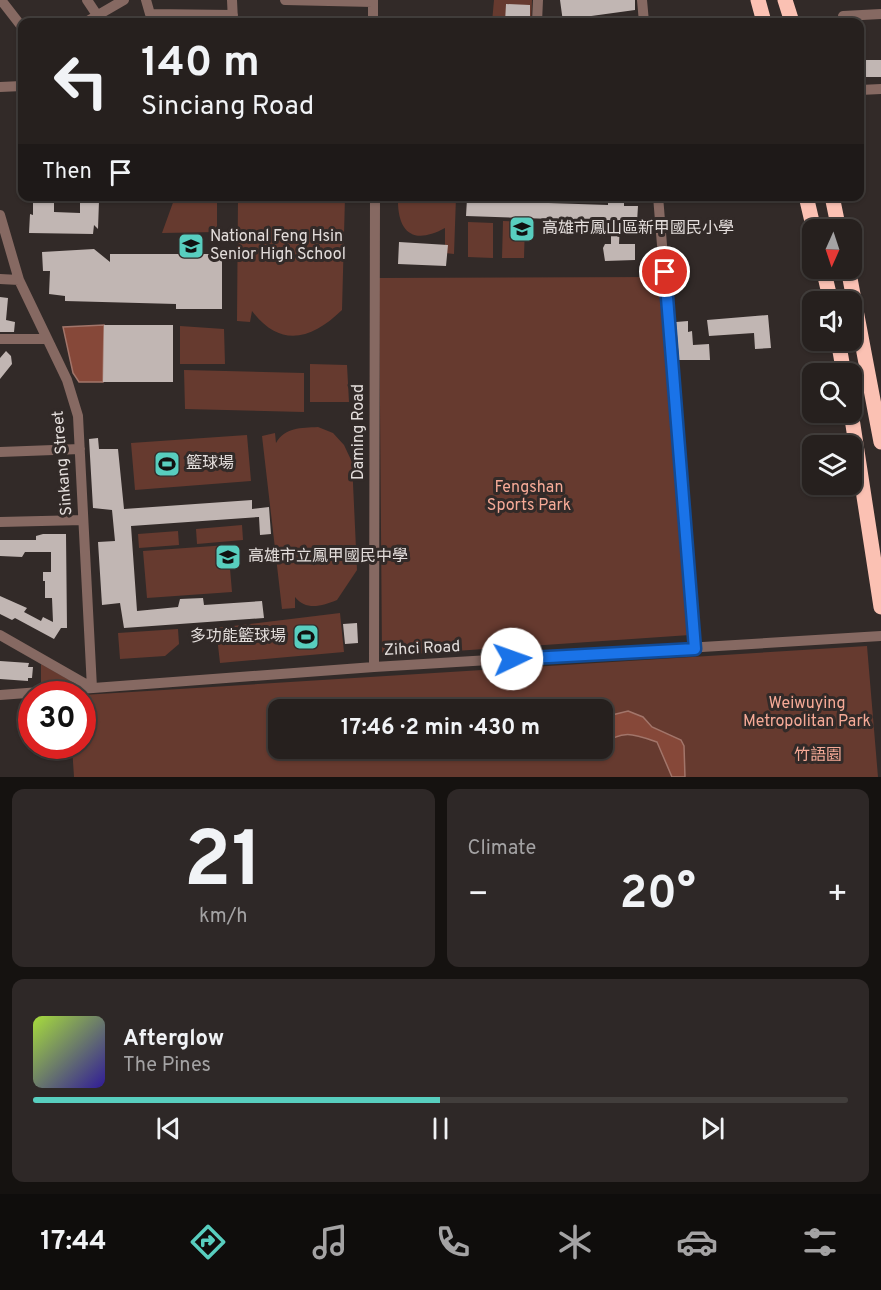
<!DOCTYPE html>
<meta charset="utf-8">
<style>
:root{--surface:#26201e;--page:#2e2827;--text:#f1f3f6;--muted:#a4a3a4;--line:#423e3c;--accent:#58cebf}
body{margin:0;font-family:Overpass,"Noto Sans TC",sans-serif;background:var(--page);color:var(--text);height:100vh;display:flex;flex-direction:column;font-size:22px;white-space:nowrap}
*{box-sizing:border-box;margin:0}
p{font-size:20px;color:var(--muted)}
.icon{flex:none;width:33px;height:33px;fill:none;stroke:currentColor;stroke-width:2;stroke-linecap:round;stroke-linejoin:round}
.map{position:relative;height:777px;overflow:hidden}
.drawer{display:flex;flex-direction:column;gap:12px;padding:12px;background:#151210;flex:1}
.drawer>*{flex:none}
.banner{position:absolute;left:18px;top:18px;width:846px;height:183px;border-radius:12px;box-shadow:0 2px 4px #0004,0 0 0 2px var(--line);background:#26201e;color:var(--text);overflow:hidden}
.needle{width:39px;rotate:183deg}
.tools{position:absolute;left:802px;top:219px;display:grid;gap:12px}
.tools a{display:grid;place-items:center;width:60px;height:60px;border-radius:12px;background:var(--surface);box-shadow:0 2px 4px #0004,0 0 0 2px var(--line);font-size:30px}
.speed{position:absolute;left:18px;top:681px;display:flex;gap:12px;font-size:30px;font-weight:700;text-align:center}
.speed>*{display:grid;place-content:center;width:78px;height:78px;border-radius:50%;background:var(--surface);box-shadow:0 2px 4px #0004,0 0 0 2px var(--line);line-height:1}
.speed .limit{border:9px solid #d22;background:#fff;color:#111}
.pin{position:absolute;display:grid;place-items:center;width:51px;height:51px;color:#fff;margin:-26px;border:3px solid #fff;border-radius:50%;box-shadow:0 2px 6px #0007}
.me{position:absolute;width:66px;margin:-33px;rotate:87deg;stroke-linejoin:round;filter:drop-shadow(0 0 4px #0008)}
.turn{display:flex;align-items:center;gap:21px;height:126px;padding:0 24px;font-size:27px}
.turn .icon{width:78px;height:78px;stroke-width:2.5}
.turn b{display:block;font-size:42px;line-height:51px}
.then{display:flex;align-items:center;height:57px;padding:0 24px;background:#0003;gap:12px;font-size:22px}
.big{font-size:45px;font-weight:700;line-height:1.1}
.drawer .card{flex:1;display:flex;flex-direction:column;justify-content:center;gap:9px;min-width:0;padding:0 21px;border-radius:12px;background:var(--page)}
.drawer .dial{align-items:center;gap:0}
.dial b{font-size:78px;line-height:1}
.song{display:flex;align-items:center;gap:18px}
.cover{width:72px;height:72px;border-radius:9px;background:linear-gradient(135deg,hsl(80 70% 55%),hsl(250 70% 35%))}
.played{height:6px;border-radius:3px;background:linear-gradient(90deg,var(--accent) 50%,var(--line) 50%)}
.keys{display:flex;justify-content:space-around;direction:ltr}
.heat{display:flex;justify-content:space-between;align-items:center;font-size:33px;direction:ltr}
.drawer .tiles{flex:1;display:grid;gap:12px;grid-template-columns:1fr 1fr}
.card:last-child{grid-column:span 2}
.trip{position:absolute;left:268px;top:699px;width:345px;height:60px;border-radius:12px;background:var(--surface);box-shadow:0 2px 4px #0004,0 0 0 2px var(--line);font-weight:700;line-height:60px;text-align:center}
.tab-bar{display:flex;height:96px;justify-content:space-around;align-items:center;background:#0f0d0c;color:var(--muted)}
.tab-bar .icon{width:42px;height:42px}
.tab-bar .on{color:var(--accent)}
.tab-bar b{font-size:27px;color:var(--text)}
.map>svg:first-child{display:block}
.green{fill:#663a2f;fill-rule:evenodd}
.water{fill:#864839;stroke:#a2756a;stroke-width:1.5}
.building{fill:#c1b6b3}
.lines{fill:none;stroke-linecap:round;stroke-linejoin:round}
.minor{stroke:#866962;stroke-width:10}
.highway{stroke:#fbc1b3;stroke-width:15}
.route-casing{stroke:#114b97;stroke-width:15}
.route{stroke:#1a73e8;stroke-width:10}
.labels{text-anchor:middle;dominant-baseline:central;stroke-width:6;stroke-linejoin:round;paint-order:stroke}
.poi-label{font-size:16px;fill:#e3dddb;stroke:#322a28;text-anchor:start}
.street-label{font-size:16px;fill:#e3dddb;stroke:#322a28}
.park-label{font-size:16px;fill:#f6aa97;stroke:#322a28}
</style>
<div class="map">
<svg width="881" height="777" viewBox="0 0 881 777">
<rect width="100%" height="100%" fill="#322a28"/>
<path class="green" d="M494,0H532L531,22H492Z
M175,197H217V232L162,233Z
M238,197H345L342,310C312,339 281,349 252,311L250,322L237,321Z
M398,197H456L454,254L445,253V228C412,246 397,231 398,197Z
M503,221L525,222L524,258H502Z
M468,222L493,223V258L468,257Z
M659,277L690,635L382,656L379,278Z
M180,326L224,329L225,364H180Z
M310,364L347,365L349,402H310Z
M184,370L304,373V412L185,409Z
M318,427L333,433L344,445L352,462L357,570L337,600C322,606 306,611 295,597V608L282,609L262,436L275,433L276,443C285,427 301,428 318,427Z
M247,435L251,481L135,490L131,443Z
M242,525L243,540L197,544L196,529Z
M178,531L179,545L139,548L138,534Z
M228,545L232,592L147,598L143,551Z
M340,613L344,652L220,663L216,628Z
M178,629L179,644L165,656L120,659L118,633Z
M867,646L878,777H74L72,746H82L83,695ZM279,710H603V748H279Z
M41,664L78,685H41Z"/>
<path class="water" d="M104,325L103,382H79L73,373L63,327Z
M628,711L643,717L652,727L681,740L684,746L685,777H672L657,742C634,734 622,729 603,745V712L612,715Z"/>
<path class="building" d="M560,0H635V10L584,17V22H563Z
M506,4L530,5V22H505Z
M860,46H863L866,60H881V77H860Z
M33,196H54V212L80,213V202L99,201L98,229L94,225L93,234L29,233L30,214L33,215Z
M474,196L536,202V197L550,198L549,203L608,205V196H624V206H638L637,222H620L619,244H635V260L605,261L603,248L605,244H611V221L466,216L467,199H474Z
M399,242L448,245L446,266L398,264Z
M94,249L110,262V254H222V309H176V304L65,301V296L49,294L50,271H43L42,252Z
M0,297L8,298L6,320L15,322L14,332H0Z
M768,315L771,348L755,349L754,333L709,336L707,320Z
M688,321V332L692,331L693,345L709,344L710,360H679L676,322Z
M104,325H173V382H103Z
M6,351L11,356L12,364L0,379V358Z
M98,438L99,449H118L124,509L252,500V509L269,507L271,534L260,535L259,517L131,526L137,611L178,607L180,599L203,598L204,605L262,601L264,618L124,628L120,603L102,605L98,542L115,541L112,510L93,508L89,439Z
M43,534H66L67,628H61L54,639L15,618L12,620L0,614V596L27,608L24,612L41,621L43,617L53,622L52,598H45V581H43V572H51V552H25L22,557L0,556V540H36V536Z
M357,623L358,643L345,644L343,624Z
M0,661L29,663L28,667H33L32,678H28V681L0,679Z"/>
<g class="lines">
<path class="minor" d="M1,0L22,27
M87,0L97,15L98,22
M146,0L150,14L233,15
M232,0L233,21
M285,0L373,2
M373,0V22
M642,0L644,22
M843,16L881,14
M86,22L124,0
M537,22L538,0
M710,22L729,21
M0,87L22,86
M860,90L881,89
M658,196L695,649
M0,215L19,280L67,380L78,416L92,688
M0,279L19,280
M0,339H47
M0,452L80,449
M0,522L83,520
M0,635L91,687
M374,667L375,196
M0,695L374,667L881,636"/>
<path class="highway" d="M758,0L764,22
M785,0L792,22
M806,196L814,230
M832,196L839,230
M823,268L831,302
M848,268L881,442
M838,340L844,374
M851,412L881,607"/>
</g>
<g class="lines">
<g class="route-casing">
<path id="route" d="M512,659L695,649L665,272"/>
</g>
<use href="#route" class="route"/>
</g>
<defs>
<g id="school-square" transform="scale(1.35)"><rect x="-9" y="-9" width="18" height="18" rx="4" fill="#58cebf" stroke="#322a28"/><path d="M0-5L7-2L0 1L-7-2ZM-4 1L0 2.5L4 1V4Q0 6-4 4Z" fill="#111"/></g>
<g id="stadium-square" transform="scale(1.35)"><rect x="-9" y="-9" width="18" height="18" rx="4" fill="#58cebf" stroke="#322a28"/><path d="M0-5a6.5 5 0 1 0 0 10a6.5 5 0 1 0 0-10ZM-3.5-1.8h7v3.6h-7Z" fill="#111"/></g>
</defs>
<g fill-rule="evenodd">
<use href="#school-square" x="522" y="229"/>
<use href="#school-square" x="191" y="246"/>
<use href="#stadium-square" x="167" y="464"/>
<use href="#school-square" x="228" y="557"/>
<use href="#stadium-square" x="306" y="637"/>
</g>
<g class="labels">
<g class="poi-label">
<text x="542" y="229">高雄市鳳山區新甲國民小學</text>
<text x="210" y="237">National Feng Hsin<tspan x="210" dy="18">Senior High School</tspan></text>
<text x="186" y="464">籃球場</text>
<text x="248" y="557">高雄市立鳳甲國民中學</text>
<text x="286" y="637" text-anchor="end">多功能籃球場</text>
</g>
<g class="street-label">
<text transform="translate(359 432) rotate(-90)">Daming Road</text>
<text transform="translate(63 463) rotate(-95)">Sinkang Street</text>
<text transform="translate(422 649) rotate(-3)">Zihci Road</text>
</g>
<g class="park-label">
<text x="529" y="488">Fengshan<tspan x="529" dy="18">Sports Park</tspan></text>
<text x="807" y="704">Weiwuying<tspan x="807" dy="18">Metropolitan Park</tspan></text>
<text x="818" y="756">竹語園</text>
</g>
</g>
</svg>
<div class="tools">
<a><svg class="needle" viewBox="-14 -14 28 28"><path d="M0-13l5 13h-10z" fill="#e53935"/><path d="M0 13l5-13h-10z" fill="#a4a3a4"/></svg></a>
<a><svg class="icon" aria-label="sound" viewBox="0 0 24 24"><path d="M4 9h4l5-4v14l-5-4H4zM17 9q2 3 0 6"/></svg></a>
<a><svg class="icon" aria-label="search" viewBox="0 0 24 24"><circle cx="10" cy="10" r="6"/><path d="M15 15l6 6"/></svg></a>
<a><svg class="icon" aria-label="layers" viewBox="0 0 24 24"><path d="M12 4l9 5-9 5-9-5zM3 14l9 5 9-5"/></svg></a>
</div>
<div class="speed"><div class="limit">30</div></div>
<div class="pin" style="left:665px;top:272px;background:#d93025"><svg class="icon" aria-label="arrive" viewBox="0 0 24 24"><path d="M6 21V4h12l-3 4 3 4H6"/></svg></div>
<svg class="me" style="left:512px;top:659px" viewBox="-20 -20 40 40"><circle r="19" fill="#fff"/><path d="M0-13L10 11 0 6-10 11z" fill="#1a73e8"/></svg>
<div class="trip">17:46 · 2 min · 430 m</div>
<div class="banner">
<div class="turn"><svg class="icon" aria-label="left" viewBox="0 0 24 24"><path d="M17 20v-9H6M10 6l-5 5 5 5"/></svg><div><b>140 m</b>Sinciang Road</div></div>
<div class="then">Then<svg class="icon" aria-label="arrive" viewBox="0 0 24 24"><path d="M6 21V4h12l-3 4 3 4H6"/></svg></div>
</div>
</div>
<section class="drawer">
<div class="tiles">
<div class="card dial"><b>21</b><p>km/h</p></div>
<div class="card"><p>Climate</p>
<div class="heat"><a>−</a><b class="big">20°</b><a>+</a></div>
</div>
<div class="card">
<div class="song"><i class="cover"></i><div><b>Afterglow</b><p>The Pines</p></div></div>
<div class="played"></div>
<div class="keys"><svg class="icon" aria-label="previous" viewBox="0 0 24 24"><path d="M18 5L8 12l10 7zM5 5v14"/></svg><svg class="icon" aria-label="pause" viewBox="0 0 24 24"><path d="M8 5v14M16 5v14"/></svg><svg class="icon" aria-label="next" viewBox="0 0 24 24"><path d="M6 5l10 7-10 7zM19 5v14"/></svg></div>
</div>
</div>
</section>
<nav class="tab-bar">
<b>17:44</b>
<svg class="icon on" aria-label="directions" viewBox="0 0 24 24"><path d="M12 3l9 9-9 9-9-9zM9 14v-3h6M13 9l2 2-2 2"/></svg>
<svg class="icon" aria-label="music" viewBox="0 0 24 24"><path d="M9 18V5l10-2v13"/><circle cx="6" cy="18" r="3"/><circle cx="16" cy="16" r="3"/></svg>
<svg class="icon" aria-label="phone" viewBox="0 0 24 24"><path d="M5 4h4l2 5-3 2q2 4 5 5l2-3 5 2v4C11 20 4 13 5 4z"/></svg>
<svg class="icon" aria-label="climate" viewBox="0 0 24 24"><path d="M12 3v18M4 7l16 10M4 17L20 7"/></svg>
<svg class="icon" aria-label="car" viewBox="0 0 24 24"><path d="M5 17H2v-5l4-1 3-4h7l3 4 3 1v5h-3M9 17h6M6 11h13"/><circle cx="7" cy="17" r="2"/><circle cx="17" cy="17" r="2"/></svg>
<svg class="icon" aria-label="filters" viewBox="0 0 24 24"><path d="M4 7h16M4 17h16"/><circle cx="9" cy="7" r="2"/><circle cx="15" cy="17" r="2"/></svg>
</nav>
